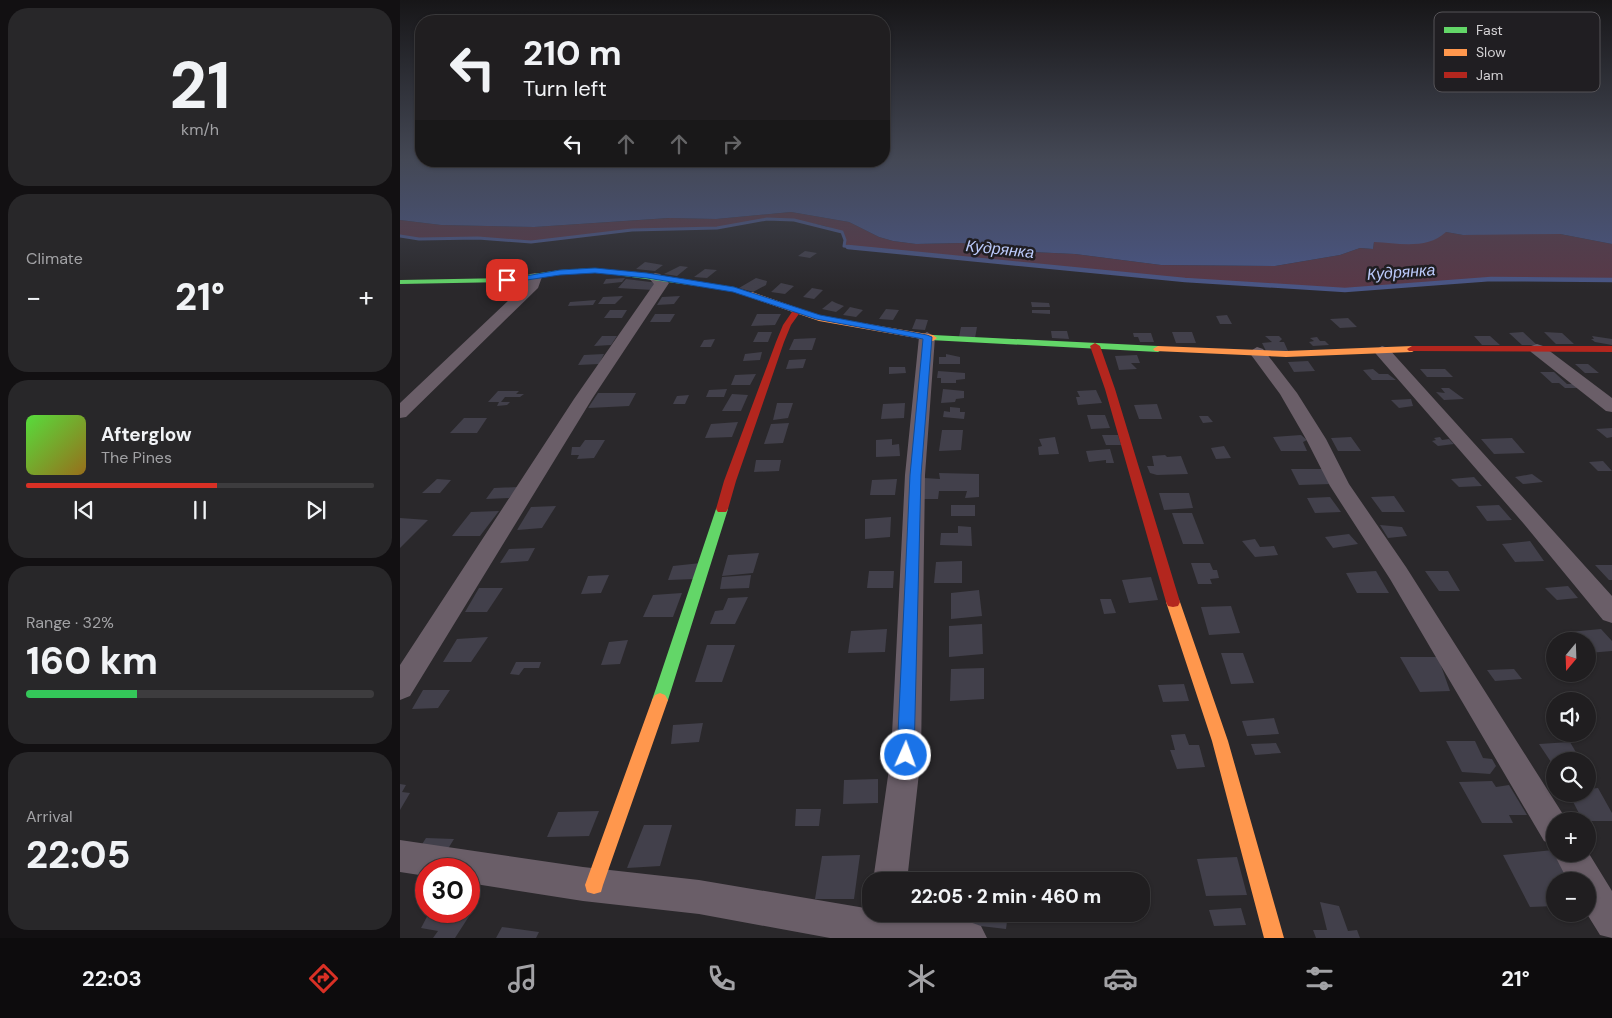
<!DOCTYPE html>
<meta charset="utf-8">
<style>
:root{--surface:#201e20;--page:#282729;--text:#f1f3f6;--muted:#a2a2a5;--line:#3d3c3e;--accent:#d93025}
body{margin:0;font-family:"DM Sans",sans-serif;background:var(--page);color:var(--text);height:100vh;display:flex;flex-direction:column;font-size:19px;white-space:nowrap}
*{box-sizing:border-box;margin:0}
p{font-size:16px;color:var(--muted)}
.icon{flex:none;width:28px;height:28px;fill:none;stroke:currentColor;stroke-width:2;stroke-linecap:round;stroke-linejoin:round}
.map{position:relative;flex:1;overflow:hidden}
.drawer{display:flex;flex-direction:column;gap:8px;padding:8px;background:#121012;width:400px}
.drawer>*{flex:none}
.hud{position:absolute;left:15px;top:15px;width:475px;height:152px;border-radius:20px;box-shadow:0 1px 4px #0004,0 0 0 1px var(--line);background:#201e20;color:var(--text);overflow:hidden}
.needle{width:32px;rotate:199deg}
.controls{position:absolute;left:1146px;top:632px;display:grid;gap:10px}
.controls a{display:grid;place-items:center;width:50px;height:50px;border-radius:50%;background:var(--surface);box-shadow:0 1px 4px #0004,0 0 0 1px var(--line);font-size:25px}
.speed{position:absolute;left:15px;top:858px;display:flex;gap:10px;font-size:25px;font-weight:700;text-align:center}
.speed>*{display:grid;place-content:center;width:65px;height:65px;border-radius:50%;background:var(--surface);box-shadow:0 1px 4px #0004,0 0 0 1px var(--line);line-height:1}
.speed .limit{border:8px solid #d22;background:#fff;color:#111}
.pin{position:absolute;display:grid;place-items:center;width:42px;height:42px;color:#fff;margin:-21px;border-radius:10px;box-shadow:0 2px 8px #0006}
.me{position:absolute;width:55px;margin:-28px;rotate:2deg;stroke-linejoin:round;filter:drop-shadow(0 0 4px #0008)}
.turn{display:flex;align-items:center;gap:18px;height:105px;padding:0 25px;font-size:22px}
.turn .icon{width:65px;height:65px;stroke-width:2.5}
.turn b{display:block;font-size:35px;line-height:42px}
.lanes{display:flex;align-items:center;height:48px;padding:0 25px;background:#0003;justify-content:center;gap:25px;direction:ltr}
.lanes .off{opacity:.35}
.big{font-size:38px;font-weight:800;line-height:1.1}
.drawer .tile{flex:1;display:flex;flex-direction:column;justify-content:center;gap:8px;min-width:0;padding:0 18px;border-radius:20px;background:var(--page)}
.drawer .dial{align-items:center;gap:0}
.dial b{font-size:65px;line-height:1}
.song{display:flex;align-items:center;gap:15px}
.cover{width:60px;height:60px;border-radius:8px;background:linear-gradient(135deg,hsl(110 70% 55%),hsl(40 70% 35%))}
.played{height:5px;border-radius:2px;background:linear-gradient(90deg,var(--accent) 55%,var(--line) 55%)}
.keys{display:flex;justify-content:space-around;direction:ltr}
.heat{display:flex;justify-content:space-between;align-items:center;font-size:28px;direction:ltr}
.charge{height:8px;border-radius:4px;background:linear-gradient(90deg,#34c759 32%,var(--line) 0)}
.trip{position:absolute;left:462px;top:872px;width:288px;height:50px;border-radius:20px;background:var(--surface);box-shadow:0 1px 4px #0004,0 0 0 1px var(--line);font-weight:800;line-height:50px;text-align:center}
.dock{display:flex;height:80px;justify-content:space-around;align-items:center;background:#0d0c0d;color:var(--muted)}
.dock .icon{width:35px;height:35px}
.dock .selected{color:var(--accent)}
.dock b{font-size:22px;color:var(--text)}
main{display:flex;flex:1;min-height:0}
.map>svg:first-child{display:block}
.green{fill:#593847}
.water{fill:#4a5686}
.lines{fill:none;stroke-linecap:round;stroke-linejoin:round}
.stream-far1{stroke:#4a5686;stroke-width:3}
.stream{stroke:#4a5686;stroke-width:4.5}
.building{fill:#42404b}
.street{fill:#6a5e68;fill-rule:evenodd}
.fast{fill:#63d668;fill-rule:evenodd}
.slow{fill:#ff974d;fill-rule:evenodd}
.jam{fill:#b3261e;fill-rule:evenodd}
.route{fill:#1a73e8;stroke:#114b97}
.labels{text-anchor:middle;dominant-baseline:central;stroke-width:5;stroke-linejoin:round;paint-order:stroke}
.far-water-label{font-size:16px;font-style:italic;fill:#bbcafa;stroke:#201e22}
.key{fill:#201e22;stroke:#555357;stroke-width:1}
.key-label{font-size:14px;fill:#d2d0d3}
</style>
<main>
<section class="drawer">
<div class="tile dial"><b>21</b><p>km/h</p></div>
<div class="tile"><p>Climate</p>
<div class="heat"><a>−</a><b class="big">21°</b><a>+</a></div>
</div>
<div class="tile">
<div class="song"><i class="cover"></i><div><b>Afterglow</b><p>The Pines</p></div></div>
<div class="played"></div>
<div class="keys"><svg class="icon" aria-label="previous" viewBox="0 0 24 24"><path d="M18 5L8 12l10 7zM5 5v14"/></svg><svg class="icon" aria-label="pause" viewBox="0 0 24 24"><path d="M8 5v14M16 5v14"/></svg><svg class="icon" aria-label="next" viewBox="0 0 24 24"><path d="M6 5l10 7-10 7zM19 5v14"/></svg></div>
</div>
<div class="tile"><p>Range · 32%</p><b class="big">160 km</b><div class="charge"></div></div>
<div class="tile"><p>Arrival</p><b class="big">22:05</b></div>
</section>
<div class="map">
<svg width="1212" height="938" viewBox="0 0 1212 938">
<rect width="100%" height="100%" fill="#2a282b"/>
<path class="green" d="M391,212L449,222L479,237L493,241L516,244L562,243L610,251L675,254L761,265L875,266L940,255L960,248L973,249L974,242L1046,232L1063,235L1103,233L1160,234L1212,244V280L1091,279L982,288L945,290L888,287L785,280L462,249L444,246L445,240L442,232L425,226L394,220L367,219L317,228L232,230L131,242L78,238L19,239L0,236V220L41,225L134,227L270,218L316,219Z"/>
<path class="water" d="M0,159H21V161H484V159H1212V244L1160,234L1063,235L1046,232C1027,250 998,243 974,242L973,249L960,248L940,255L875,266L761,265L675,254L610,251L562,243L516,244L493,241L479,237L449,222L391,212L316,219L269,218L134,227L41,225L0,220Z"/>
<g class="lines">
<path class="stream-far1" d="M0,236L19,239L78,238L131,242L232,230L317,228L367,219L394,220L442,232L445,240L444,246L456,248"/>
<path class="stream" d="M448,247L785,280L945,290L1091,279L1212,280"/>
</g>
<path class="building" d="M405,251L417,253L410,258L398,256Z
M245,262L263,265L255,271L236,269Z
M280,266L288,267L277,276L264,274Z
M305,269L317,270L307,278L294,277Z
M225,278L222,282L203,284L206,279Z
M356,278L367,281L366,285L353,292L339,288Z
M226,279L259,283L253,290L218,288Z
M381,283L394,286L385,294L371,292Z
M412,288L423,290L414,299L403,297Z
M223,296L215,304H198L203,297Z
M280,296L274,304L257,305L262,297Z
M196,300L193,305L168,306L170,302Z
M432,301L436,303L444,306L436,312L422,309Z
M631,302L649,303L650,307H632Z
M450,307L463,310L456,317L443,315Z
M486,309L499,310L493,320L479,319Z
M210,310H227L222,318H204Z
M632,310H650V314L632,313Z
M255,314H275L270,322H250Z
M357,314H381L375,325L351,326Z
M827,315L832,324H820L816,316Z
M948,318L957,327L940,328L930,319Z
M516,319L528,320L525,330L512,329Z
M561,327H577L575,338L559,337Z
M651,331H667L669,339L652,338Z
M358,332H372L368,342H353Z
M772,332H792L796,343H776Z
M1123,332L1137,345H1122L1109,333Z
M1144,332L1162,333L1174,344H1156Z
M733,333H751L754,342H740L738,337H734Z
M202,336H217L211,345L194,346Z
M865,336H879L882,339L879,342H884L888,351H866L862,343L872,342Z
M1074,336H1090L1100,345H1082Z
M1192,336L1212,339V345L1195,342L1191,339H1194Z
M917,337L920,341H925L929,345L913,346L909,342L914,341L910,338Z
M416,338L412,350H389L394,339Z
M315,339L311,347H300L304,340Z
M362,352L360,360L343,361L345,354Z
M204,354L199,364L178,365L184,355Z
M546,354L560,357V364H539V357H546Z
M737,355L740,363H731L737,369L719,370L715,356Z
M406,359L403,368L386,369L389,360Z
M908,361L915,371L894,372L888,362Z
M1175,364H1188L1199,373H1185Z
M489,367H505L506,373L489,374Z
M973,369L979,374H988L996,380H972L963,370Z
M1020,369H1045L1053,377H1027Z
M538,371L565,373V379L556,380V383H541V378H537Z
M1140,372H1154L1167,384H1173L1177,388H1165L1159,383H1152Z
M356,374L350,385H331L335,375Z
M1041,388H1049L1064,399L1044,400L1036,392L1045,393Z
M327,389L324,397H306L309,390Z
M543,389L564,391V398L556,399L555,402L541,403Z
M696,390L702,403L678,405L676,397H680L677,391Z
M98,391H119L116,394H124L120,397H105L101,402H110L107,405L97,406L99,402H88Z
M198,393H236L229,406L188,408Z
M332,394L348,395L341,411H322Z
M289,395L285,404H273L277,396Z
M1011,399L1013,406L999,408L991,400Z
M377,403H393L388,418L373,420Z
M505,403L504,418L481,419L483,404Z
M757,404L762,419H739L734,405Z
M550,407L560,408V412H565L564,419L543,417L544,411L550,412Z
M687,415H705L710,428L691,429Z
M799,416H808L813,422L803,423Z
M64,418H87L77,433H50Z
M338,422L332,437L305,438L311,424Z
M389,423L383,443L364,444L371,424Z
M1212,428V437L1207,438L1196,429Z
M542,430H563L561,450L539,451Z
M702,435H718L721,445H706Z
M901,435L907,440L903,442L907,451H881L873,437Z
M655,437L659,454L639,455L638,447L642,446L639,439Z
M951,437L961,451H938L931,438Z
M1040,437L1042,440L1049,439L1054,444L1038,446L1032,441L1036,440L1034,438Z
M1112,438L1125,453L1094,454L1081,439Z
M492,439V445L499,444L500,456L476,457V440Z
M185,440H205L194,458L177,459L179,455H171L172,447H180Z
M824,446L831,458L816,459L811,448Z
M710,449L714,463H706V460L689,462L686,451Z
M765,455L767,457L781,456L788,474L757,475L750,473L747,466H754L752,456Z
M356,460H381L379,471L354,472Z
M1203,461L1212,471H1198L1189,462Z
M891,469H923L931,484L899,485Z
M539,473L579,474V497L565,498L567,491H539L538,499H523L524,478L540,479Z
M1132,474L1143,482L1123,484L1115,477Z
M1074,477L1082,486L1059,487L1051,479Z
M37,479L51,480L40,493H22Z
M497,479L495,495H470L472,480Z
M118,487L109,498L86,499L94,488Z
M759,493H789L793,508L764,510Z
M994,496L1005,512H982L971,497Z
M930,497L941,512L915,513L907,498Z
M551,505H575V516H551Z
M1099,505L1112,520L1087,521L1076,506Z
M156,506L142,528L117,530L131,507Z
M99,511L80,536H52L71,512Z
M772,513H792L804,544H783Z
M491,517L490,537L465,539V519Z
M0,518L28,520L0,548Z
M980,525L1002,527L1007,536L988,538Z
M558,526L571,527L572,546L540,545L541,533H558Z
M949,534L958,544L933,548L925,537Z
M855,539L860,547L874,546L878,555L855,557L842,541Z
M1130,541L1144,561L1115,562L1102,544Z
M135,548L128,561L100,563L109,549Z
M359,553L353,573L322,576L328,555Z
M562,561V583H534L536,562Z
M301,563L295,579L268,580L273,566Z
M791,563H810L813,570H817L819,578L810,579L812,584H798Z
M1195,565H1212V580H1209Z
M469,571H494L493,588H467Z
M976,571L989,593H957L946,573Z
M1025,571H1048L1060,591H1039Z
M209,575L201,593L181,594L188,576Z
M351,575L349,588L320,589L322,577Z
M751,577L758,600L729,603L722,580Z
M1168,586L1178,598L1157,600L1145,588Z
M79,588H103L87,612H65Z
M579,590L582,616L551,619V593Z
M282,593L273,617H243L253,595Z
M348,597L335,624H310L315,611L323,610L328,598Z
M700,599H711L716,613L704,614Z
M831,606L840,633L809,635L801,607Z
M582,624L583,654L549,657V626Z
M487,629L485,652L448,653L451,631Z
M1201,629L1212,641V651L1188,653V641H1177L1169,632Z
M88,637L71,662H43L57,639Z
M228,640L220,664L201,665L209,642Z
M307,645H335L322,682H295Z
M821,653H843L854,683L831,684Z
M1000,657H1038L1050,691L1020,692Z
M116,662H141L139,668H124L119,675L110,674Z
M584,668V699L550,701L551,669Z
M1114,669L1122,679L1095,681L1087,670Z
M784,684L789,701L763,702L758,685Z
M23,690H50L38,708L12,709Z
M874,718L879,734L847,736L842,721Z
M303,723L299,742L271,744L273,725Z
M785,734L789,745H799L805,767L777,769L770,750H775L771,735Z
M1046,741H1075L1083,758L1092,759L1096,766L1090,774L1062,772Z
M1170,742L1181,761H1155V777L1147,766L1153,765L1139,744Z
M876,743L881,753L855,755L851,744Z
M478,779V803L443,804L444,780Z
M1092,781L1096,787L1109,785L1127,815H1109L1113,823H1082L1059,782Z
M0,784L6,785L2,792L10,793L0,810Z
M1198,788L1212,813V821H1183L1169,794H1188V789Z
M396,809H421L419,826H395Z
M199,811L189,836L147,837L158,812Z
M244,825H272L260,866L227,868Z
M26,838L54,839L43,857L15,855Z
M1153,850L1173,881H1155V884H1152L1155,888V906L1130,907L1103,855Z
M460,855L454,899H415L422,856Z
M837,857L847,895L806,896L797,859Z
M573,872L611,879V881H571Z
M920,902L939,906L948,931L957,930L960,938H916L913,930H927Z
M841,908L846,925L814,926L809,910Z
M69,909L73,910L55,938H33L38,931L21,928L30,911L53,915L55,911H69Z
M565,914H608L606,929L563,924Z
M102,927L139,932L136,938H96Z"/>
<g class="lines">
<path class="street" d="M135,273L142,277L138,288L6,417L0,418V403L126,284L130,274Z
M255,273L260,274L269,283L192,399L10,696L0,700V665L174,399L254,284L248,277Z
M527,332L535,337L525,475L521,755L507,881H473L491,755L505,475L519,337Z
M1137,344L1143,346L1212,398V412L1206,411L1131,352L1129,349L1131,346Z
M982,346L988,348L1212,596V623L1203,620L1124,524L976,354L974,351Z
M857,347L863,349L897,393L926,439L949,484L1006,567L1166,819L1167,821H1155V846L1144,841L990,579L930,486L906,439L880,394L849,352Z
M0,840L183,867L299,880L471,909V914C507,914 548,912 581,926L587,938H430L299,914L183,901L69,883V869H26V876L0,872Z
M1155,851V854L1188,852L1212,891V938L1200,935L1187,914L1188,881H1168L1154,854Z"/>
<path class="fast" d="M195,268L334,287L353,294L349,296L333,291L195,272L160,274L107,282L0,284V280L107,278L160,270Z
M533,335L758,346L763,349L758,352L530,340L529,338Z
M322,505L326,506L328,509L268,700L265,705L260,707L255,705L252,700L316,509L318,506Z"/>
<path class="slow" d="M346,292H352L421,316L533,335L537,338L533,341L419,321L346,296Z
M758,346L886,351L1012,346L1017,349L1012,352L886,357L755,351L753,349Z
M773,597L778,598L780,602L828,741L884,938H864L812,741L766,602L768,598Z
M260,693L265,695L268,700L203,885L201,892L194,894L187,892L185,885L252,700L255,695Z"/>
<path class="jam" d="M397,308L401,311L391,325L384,342L336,481L328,509L326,512H318L316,509L324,481L376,342L383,325L394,309Z
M695,343L700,346L715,389L780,602L778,606L773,607L768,606L766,602L705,389L690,346Z
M1012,346H1212V352L1009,351L1007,349Z"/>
</g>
<linearGradient id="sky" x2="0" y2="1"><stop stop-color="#171618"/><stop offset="0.55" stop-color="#444855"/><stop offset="1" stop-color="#444855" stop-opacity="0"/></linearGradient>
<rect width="1212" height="290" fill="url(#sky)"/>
<path class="route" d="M195,268L247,273L334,287L420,315L527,335L532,337L521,475L514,755L512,761L506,763L500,761L497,755L510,475L523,339L416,319L333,292L247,278L195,273L160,275L107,283L103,280L160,270Z"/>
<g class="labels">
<g class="far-water-label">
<text transform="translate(600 249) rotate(6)">Кудрянка</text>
<text transform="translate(1001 272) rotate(-4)">Кудрянка</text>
</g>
</g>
<rect x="1034" y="12" width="166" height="80" rx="8" class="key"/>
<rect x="1044" y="27" width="23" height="6" fill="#63d668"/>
<rect x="1044" y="49" width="23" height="7" fill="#ff974d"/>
<rect x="1044" y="72" width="23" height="6" fill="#b3261e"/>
<g class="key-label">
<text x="1076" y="35">Fast</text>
<text x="1076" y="57">Slow</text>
<text x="1076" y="80">Jam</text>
</g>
</svg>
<div class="controls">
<a><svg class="needle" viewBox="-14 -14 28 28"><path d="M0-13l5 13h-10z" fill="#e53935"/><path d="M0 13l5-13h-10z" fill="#a2a2a5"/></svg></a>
<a><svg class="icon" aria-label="sound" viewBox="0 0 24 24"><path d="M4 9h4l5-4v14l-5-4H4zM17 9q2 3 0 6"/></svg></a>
<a><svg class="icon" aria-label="search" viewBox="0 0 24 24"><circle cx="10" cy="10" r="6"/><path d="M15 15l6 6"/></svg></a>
<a>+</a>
<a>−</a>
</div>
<div class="speed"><div class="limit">30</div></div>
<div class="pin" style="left:107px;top:280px;background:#d93025"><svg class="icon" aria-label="arrive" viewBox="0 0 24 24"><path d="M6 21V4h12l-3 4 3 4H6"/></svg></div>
<svg class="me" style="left:506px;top:755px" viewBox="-20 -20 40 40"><circle r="17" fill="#1a73e8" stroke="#fff" stroke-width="3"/><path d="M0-11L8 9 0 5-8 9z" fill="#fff"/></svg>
<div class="trip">22:05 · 2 min · 460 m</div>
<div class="hud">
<div class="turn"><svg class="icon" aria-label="left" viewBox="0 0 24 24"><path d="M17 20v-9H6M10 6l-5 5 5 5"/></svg><div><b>210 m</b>Turn left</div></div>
<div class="lanes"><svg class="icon" aria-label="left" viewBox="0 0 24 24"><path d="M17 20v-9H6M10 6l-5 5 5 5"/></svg><svg class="icon off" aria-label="ahead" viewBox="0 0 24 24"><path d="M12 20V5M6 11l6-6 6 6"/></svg><svg class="icon off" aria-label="ahead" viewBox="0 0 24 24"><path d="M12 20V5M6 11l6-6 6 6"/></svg><svg class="icon off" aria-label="right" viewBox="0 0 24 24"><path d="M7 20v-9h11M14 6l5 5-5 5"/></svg></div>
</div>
</div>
</main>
<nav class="dock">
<b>22:03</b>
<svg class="icon selected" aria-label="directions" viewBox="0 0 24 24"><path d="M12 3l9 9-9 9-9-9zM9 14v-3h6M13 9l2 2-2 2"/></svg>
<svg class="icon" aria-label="music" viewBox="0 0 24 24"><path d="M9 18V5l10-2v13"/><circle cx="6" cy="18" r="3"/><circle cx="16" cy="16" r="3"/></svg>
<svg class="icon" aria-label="phone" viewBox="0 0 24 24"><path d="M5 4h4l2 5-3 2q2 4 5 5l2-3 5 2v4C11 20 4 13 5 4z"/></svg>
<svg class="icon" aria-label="climate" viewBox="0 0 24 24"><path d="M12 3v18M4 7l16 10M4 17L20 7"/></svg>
<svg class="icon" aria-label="car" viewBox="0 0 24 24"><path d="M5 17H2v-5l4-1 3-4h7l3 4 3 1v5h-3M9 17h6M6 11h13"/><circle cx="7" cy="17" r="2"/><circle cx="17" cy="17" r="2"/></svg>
<svg class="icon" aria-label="filters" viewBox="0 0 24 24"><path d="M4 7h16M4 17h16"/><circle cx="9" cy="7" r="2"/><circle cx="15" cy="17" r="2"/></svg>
<b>21°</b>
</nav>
